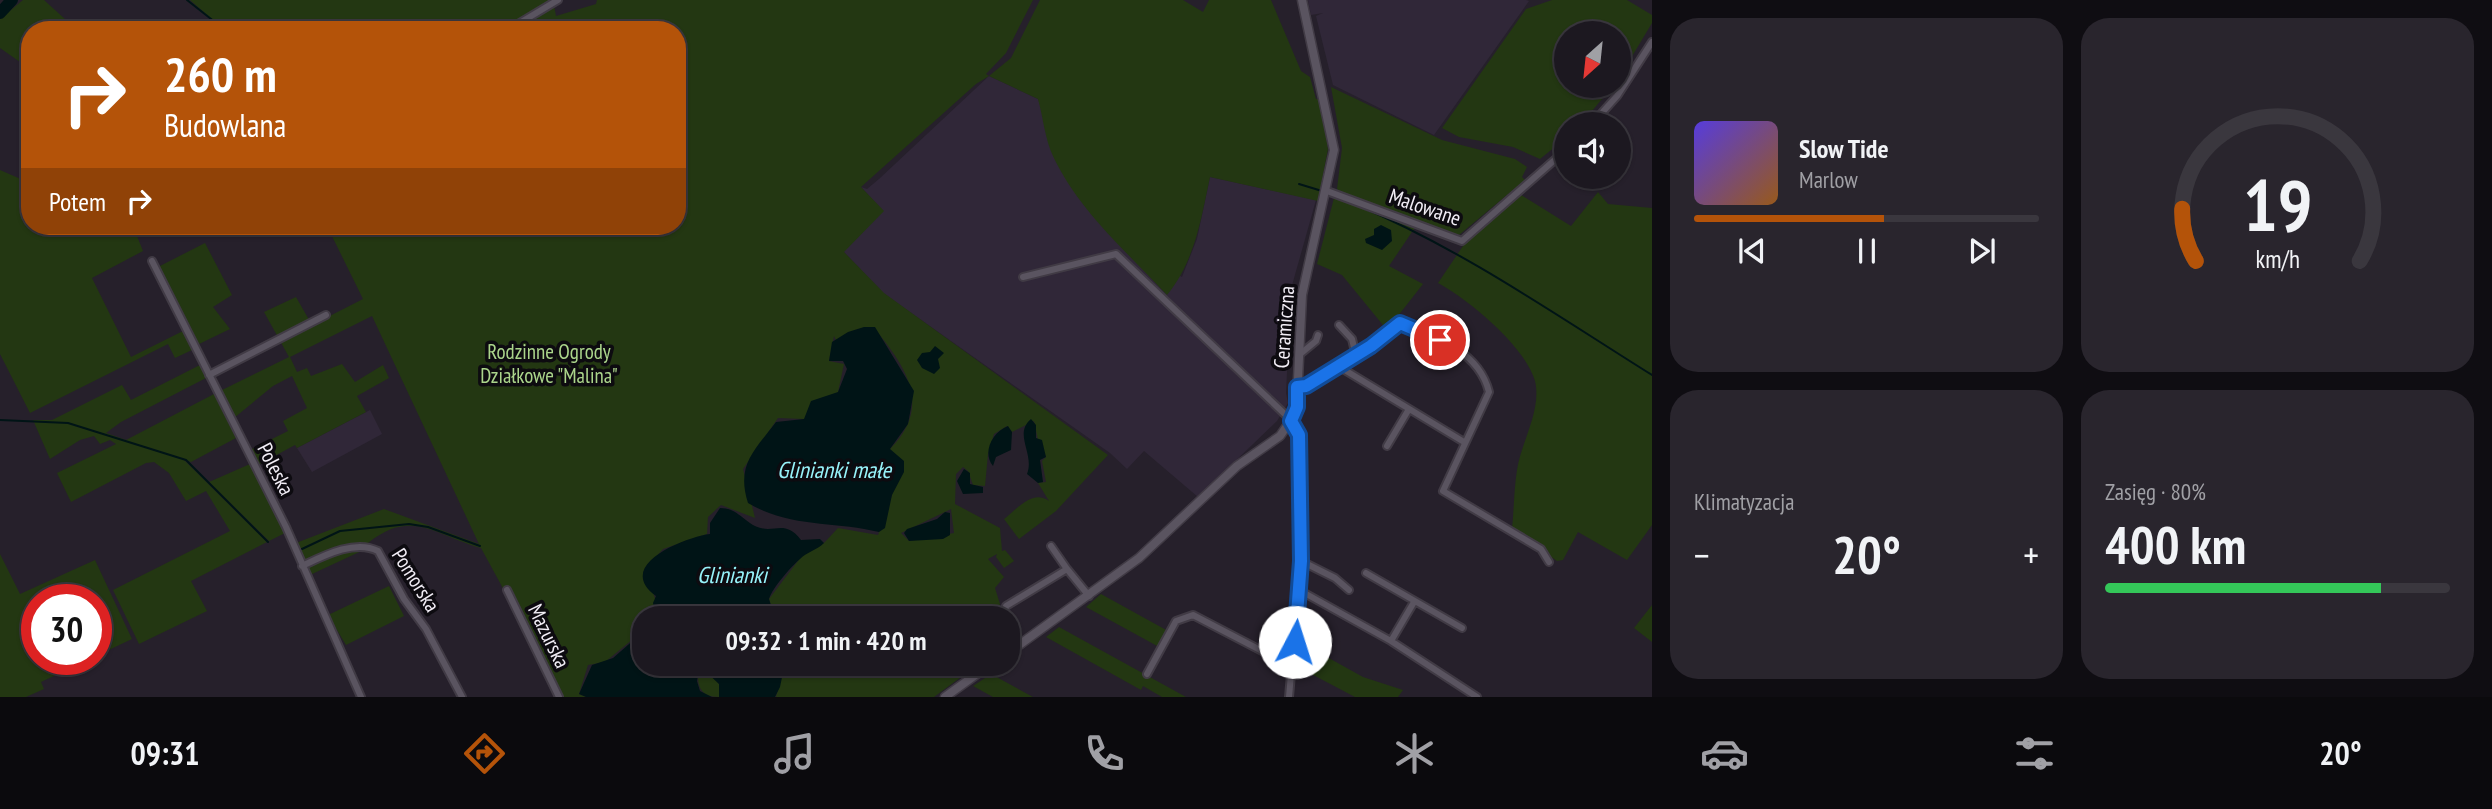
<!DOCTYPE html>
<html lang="pl">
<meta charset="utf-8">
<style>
:root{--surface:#1c1820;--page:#29252d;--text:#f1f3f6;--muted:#a0a0a5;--line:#3a373e;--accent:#b45309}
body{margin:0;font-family:"PT Sans Narrow",sans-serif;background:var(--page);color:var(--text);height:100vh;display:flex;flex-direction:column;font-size:26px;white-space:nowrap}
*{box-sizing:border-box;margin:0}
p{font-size:23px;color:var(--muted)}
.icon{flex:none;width:38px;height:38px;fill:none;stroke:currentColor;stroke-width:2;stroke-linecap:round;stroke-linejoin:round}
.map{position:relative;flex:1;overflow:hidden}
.details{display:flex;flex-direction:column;gap:18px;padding:18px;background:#0f0d12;width:840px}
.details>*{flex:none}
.banner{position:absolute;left:21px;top:21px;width:665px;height:214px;border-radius:28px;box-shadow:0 2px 5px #0004,0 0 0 2px var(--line);background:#b45309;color:#fff;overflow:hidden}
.needle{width:46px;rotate:207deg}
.tools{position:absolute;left:1554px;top:21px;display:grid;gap:14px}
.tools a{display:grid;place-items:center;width:77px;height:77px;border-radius:50%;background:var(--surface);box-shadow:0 2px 5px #0004,0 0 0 2px var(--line);font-size:35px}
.speed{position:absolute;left:21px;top:584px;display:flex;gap:14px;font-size:35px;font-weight:700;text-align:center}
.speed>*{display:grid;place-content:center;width:91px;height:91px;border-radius:50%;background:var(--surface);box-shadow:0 2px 5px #0004,0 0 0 2px var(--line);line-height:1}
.speed .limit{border:10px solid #d22;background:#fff;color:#111}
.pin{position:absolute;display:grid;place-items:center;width:60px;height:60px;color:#fff;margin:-30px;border:4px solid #fff;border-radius:50%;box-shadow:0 2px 7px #0007}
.me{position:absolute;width:77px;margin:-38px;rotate:5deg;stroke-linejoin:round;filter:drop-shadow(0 0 5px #0008)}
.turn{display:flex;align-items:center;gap:24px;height:147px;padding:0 28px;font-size:32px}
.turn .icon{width:91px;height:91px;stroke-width:2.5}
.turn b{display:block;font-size:49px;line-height:60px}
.then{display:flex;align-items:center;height:66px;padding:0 28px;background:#0003;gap:14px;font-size:26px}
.big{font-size:52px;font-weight:800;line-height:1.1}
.details .card{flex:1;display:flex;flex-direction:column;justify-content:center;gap:10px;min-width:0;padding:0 24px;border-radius:28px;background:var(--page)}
.details .dial{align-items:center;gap:0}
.dial svg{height:182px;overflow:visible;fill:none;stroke:var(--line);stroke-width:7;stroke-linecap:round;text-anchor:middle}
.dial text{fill:var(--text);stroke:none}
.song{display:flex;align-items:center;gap:21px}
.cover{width:84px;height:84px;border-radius:10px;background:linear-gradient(135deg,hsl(250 70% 55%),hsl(30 70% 35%))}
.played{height:7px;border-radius:4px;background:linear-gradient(90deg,var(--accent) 55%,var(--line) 55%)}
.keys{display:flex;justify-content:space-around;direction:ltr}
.heat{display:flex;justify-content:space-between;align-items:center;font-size:38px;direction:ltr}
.charge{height:10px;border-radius:5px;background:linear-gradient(90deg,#34c759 80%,var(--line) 0)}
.details .tiles{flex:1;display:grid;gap:18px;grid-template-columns:repeat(2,1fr)}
.trip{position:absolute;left:632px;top:606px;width:388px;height:70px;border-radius:28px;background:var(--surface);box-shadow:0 2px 5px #0004,0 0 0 2px var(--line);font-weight:800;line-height:70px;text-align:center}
.tabs{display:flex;height:112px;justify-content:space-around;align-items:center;background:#0b0a0d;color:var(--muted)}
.tabs .icon{width:49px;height:49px}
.tabs .selected{color:var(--accent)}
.tabs b{font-size:32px;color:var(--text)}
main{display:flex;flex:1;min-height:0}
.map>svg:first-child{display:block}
.built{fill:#302738}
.green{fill:#233712;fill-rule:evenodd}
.water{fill:#001416}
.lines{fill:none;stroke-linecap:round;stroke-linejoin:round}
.stream{stroke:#001416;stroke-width:2}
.river{stroke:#001416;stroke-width:12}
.minor-casing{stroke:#413b45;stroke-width:10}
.tertiary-casing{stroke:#413b45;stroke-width:11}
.minor{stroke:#5a5460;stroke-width:6}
.tertiary{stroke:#5a5460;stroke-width:8}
.route-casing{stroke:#114b97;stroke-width:18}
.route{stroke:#1a73e8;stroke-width:12}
.labels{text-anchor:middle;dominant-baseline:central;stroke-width:7;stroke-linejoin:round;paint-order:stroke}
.street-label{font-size:21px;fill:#f2eef6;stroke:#0d0b10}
.park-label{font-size:21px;fill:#abd58b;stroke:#0d0b10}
.water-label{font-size:23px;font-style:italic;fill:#97f3fa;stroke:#0d0b10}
</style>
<main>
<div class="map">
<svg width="1652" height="697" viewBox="0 0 1652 697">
<rect width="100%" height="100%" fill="#26202b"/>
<path class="built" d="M1308,0H1526L1529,1L1434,135L1333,85L1316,16L1323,13L1311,15Z
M989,76L1038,99L1068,181L1119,244L1182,277L1197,239L1210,177L1316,200L1291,289L1286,393L1288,403L1277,421L1198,497L1144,451L1127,469L1110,453L883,293L843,251L883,211L861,187L867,189L879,179Z
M370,410L382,434L312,472L297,448Z"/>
<path class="green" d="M23,0H44L77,30H30V69L0,48V19Z
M190,0H553L556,16L596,4L597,0H1033L1006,53L986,74L989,76L1011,58L1040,0H1183L1203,12L1209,0H1271L1301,71L1310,77L1316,99H1320L1328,149L1318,201L1210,177C1201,219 1195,261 1167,295C1128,253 1078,210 1053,156C1045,139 1043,117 1038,99L989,76L976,84L861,187L884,211L844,252L884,293L1108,455L1056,511L1019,539L1004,519C1018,508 1033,489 1049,501L1038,483L1046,482L1042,461L1046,457L1038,440L1034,421L1012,432L1007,426L994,434L988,454L985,486L973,485L968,471L963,467L956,474L955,504L1000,528L1002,551L1005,550L1014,561L1004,568L996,557L997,554L988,559L1004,577L995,588L1000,604L996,618H775L769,599L804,553L824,543L838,528L878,535L892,495L890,449C933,406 906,366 873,327L855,330L836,340L834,336L829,361L844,364L838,392L804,419L778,418L743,469L755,518L721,505L708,517L707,534L663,549L645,569L661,616L644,618V630L605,662L588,665L579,694L586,697H562L481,548C434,535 412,508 368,543L370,547L310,575L296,543L384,509L479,544L372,316L290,357L297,372L307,368L311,376L342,364L355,382L383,365L389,378L357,396L366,412L297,448L295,445L258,465L250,450L288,431L283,421L307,408L292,376L273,386L234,418L220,391L289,357L264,312L296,297L312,325L363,299L327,226H677V30H204L214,21ZM951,509L954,533L909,541L901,533Z
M1552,0H1627L1652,15V23L1619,78V33H1566V86H1613L1581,124H1566V138L1540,159L1513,147L1459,137L1442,128L1526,9Z
M1331,87L1442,140L1515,159L1527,167L1522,177L1525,180L1459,235L1348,196L1337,189L1342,148Z
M0,170L30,183V226H133L143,251L92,278L131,357L183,331L192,350L175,358L168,344L30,413L0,354Z
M1598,192L1608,204L1652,208V525L1627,560L1578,532L1563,560L1557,561L1512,529C1514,509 1514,489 1517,470C1521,442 1542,410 1535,381C1525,346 1468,299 1438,283L1465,243L1521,195L1571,226Z
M1335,194L1416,226L1389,266L1423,284L1387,330L1342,275L1317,264Z
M205,243L232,295L213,307L230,329L197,345L158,267Z
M200,365L206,378L121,422L106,433L126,440L214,394L236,438L191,462L182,458L267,542L191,581L207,611L139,644L113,590L230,531L206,491L186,501L169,473L154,462L146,463L71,502L57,473L116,444L110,440L100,444L94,436L80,440L50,459L33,420H52L122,385L131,400Z
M250,464L285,533L269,541L209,482Z
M0,554L20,594L95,560L132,639L96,656V600H37V660H88L41,682L44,689L26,697H0Z
M389,586L404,616L346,645L328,615Z
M1101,594L1168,631L1159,647L1086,607Z
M1652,605V642L1634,628Z
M1059,627L1186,697H1162L1143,686L1141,690L1046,637Z
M1300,642L1363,677L1403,690L1398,697H1355L1298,667Z
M705,663L719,684V697C699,697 697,685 698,667Z
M784,663H980L934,697H776Z
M991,674L1033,697H993L973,686Z"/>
<path class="water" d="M1381,225L1391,230L1392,241L1382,250L1366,243L1365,239L1374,235V229Z
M864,327H875L914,391L908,424L890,449L904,461V472L892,495L885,528L879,532C835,521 790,528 748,503C736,465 754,451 776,422L804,419L811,401L838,392L847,369L843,361H829L832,342L848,332Z
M935,346L944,353L938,359L940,368L934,374L922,368L917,360L922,353L930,352Z
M1031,419L1036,425V438L1042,440L1046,457L1040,460L1043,482L1038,483L1027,474C1035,454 1013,434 1031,419Z
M1008,426L1012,432L1011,450L996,457L993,466C982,453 992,432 1008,426Z
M964,469L970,473V484L983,487V493L963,494L957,481Z
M720,508C736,508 742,519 755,526C774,535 784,518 801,540L820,539L824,543C817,550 807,552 800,559C790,568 773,587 769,599L775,618H668L656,614L653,603L656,596C613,565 686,537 710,534V523Z
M945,512L950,513V535L943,539L909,541L904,533L907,529L937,519Z
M644,631V663H700L697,681L700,691L712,697H586L579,694L592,665L613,658Z
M705,663H785L780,687L775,697H719V684L704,670Z"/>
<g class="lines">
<path class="stream" d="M187,0L225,30
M1299,184L1322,191
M1359,206C1463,250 1556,315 1652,375
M0,420L68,423L186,460L268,542
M302,549L340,531L409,524L428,527L480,546"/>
<path class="river" d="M0,13L12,0"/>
<g class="minor-casing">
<path id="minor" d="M508,30L558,0
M1592,124L1617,96L1652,42
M1327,191L1462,241L1566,150
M152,261L286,527L361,697
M1023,277L1116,254L1291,420L1299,435L1301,561L1289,697
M1339,325L1352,339L1356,356
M1299,355L1316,341L1318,335
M1338,366L1464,442
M209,375L326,315
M1297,387L1306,386L1371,346L1400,323C1435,336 1479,351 1489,392L1443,491L1541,549L1549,562
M1387,446L1409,409
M1051,546L1067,569
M1301,561L1335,578L1349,590
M302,566C323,556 355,539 378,551L404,599L426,629L462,697
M1366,573L1462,628
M507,590L559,697
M1299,590L1391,641L1477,697
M1004,618L1006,606L1067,569L1089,596
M1008,624L1021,644
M1391,641L1414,602
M1147,674L1176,621L1193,615L1293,667"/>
</g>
<g class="tertiary-casing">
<path id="tertiary" d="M1008,653L1139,558L1237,466L1280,436L1291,420L1297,400L1302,295L1334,150L1302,0
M945,697L992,663"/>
</g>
<use href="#minor" class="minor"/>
<use href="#tertiary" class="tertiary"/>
</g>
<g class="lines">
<g class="route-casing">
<path id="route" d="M1295,642L1301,561L1299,435L1291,421L1297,407V387L1306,386L1371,346L1400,323L1440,340"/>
</g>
<use href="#route" class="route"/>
</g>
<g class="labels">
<g class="street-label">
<text transform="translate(1425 207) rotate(19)">Malowane</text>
<text transform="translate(1284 327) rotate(-86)">Ceramiczna</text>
<text transform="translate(276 469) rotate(63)">Poleska</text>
<text transform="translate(416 580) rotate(58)">Pomorska</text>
<text transform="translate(549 636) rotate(64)">Mazurska</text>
</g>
<g class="park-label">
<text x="549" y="351">Rodzinne Ogrody<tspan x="549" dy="24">Działkowe "Malina"</tspan></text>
</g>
<g class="water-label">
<text x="834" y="469">Glinianki małe</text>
<text x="732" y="574">Glinianki</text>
</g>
</g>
</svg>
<div class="tools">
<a><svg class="needle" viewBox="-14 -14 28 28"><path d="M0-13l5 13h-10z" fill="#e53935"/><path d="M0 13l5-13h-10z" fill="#a0a0a5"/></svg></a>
<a><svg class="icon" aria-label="sound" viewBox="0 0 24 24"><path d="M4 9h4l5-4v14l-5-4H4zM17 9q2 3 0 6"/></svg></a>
</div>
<div class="speed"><div class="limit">30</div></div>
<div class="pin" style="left:1440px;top:340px;background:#d93025"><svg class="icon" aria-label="arrive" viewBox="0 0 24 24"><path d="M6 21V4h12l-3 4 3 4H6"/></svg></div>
<svg class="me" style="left:1295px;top:642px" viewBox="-20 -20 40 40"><circle r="19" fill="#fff"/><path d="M0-13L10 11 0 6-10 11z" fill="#1a73e8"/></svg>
<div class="trip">09:32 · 1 min · 420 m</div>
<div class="banner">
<div class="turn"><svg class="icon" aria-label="right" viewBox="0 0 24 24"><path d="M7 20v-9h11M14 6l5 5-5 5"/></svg><div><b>260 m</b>Budowlana</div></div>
<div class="then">Potem<svg class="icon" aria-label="right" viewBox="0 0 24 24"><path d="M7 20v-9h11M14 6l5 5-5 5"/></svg></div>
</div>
</div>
<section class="details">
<div class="tiles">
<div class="card">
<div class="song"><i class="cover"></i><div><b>Slow Tide</b><p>Marlow</p></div></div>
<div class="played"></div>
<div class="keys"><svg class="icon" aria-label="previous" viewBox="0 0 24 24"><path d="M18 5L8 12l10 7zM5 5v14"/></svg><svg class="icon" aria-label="pause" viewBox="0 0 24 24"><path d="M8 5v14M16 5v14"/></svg><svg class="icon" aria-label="next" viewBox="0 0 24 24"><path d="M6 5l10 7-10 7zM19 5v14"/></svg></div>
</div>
<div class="card dial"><svg viewBox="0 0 100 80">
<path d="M14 69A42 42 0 1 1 86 69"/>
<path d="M14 69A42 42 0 0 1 8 46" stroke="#b45309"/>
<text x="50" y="56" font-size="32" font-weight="700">19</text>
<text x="50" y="72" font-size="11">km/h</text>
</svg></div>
<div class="card"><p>Klimatyzacja</p>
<div class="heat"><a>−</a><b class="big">20°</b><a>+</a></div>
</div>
<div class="card"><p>Zasięg · 80%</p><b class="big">400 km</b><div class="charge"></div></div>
</div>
</section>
</main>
<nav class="tabs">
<b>09:31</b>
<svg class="icon selected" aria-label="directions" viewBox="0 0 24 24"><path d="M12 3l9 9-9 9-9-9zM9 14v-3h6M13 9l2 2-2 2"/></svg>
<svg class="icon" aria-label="music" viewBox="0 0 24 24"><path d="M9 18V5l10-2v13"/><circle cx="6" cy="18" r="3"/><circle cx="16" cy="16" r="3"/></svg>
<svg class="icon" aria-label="phone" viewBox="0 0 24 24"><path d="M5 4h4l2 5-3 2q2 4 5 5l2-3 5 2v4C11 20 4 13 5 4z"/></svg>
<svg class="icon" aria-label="climate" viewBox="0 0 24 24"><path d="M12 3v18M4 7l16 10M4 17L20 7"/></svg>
<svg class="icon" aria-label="car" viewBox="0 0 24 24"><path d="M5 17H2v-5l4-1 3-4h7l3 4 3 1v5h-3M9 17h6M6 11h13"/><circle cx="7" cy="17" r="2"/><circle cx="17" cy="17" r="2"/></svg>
<svg class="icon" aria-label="filters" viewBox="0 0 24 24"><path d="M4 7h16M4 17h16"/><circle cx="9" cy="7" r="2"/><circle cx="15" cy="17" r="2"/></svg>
<b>20°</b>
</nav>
